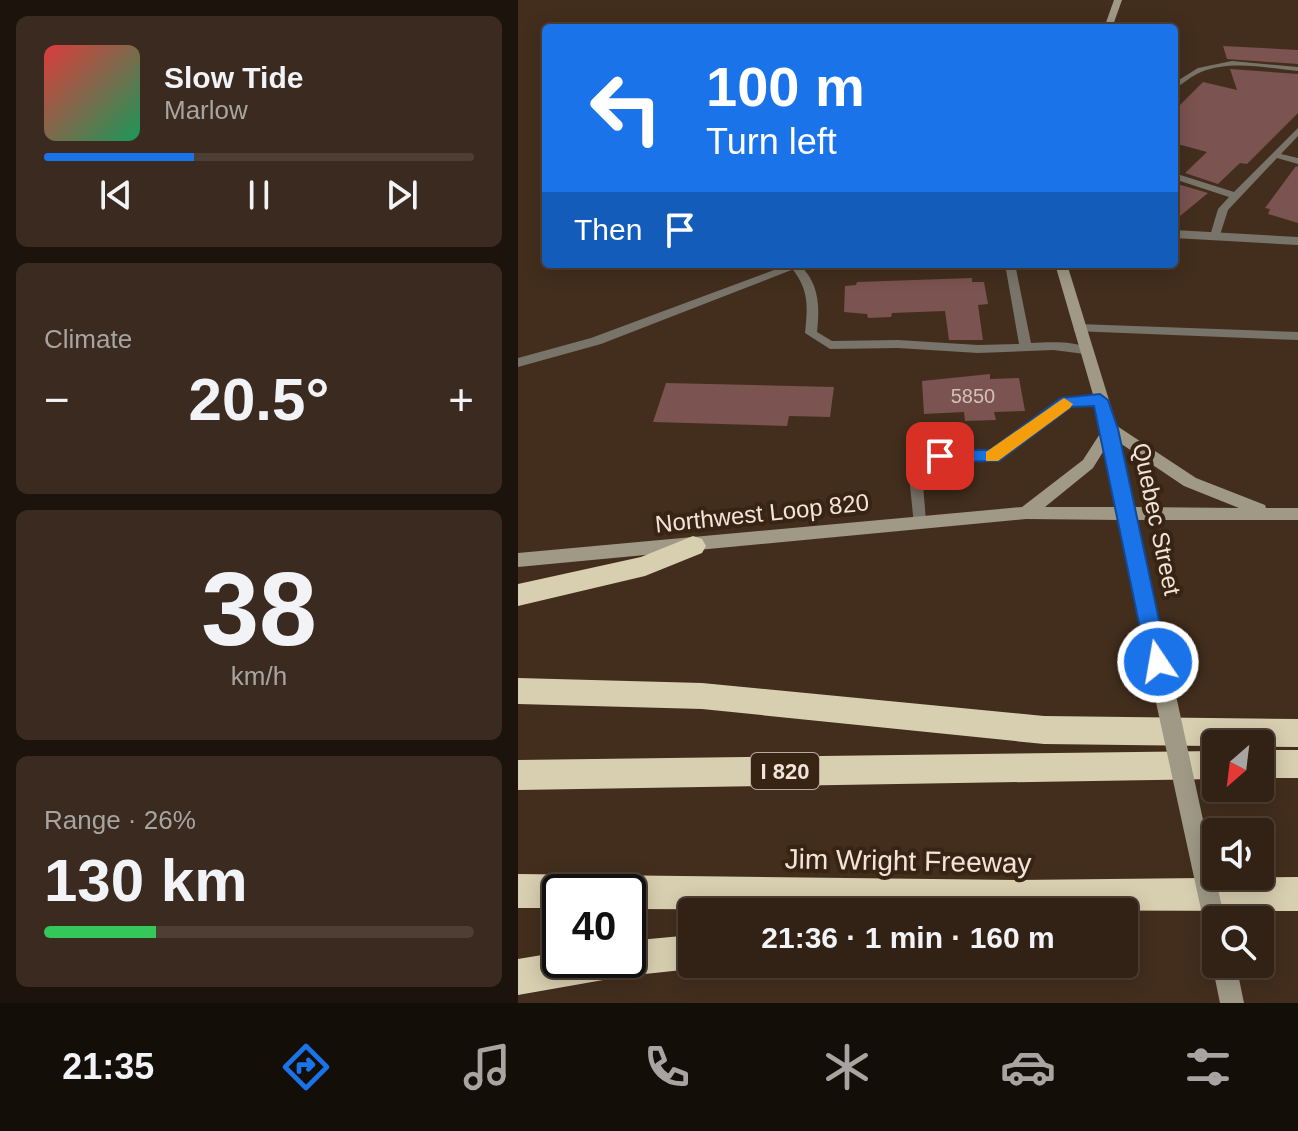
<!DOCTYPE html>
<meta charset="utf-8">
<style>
:root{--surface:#322216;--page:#3a2a1f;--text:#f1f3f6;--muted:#a8a4a1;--line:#4d3f35;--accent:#1a73e8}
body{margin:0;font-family:Arial,sans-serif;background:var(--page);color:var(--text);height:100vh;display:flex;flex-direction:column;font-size:30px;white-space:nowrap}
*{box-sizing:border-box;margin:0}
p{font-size:26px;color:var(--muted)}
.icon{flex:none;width:44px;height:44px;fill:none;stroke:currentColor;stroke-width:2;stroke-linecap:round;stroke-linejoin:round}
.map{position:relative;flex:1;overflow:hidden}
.sheet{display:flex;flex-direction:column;gap:16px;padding:16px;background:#1c130c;width:518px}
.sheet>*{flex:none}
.hud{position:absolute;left:24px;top:24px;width:636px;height:244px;border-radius:8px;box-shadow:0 4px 20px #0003,0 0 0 2px var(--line);background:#1a73e8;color:#fff;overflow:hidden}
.needle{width:52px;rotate:208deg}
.buttons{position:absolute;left:684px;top:730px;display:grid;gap:16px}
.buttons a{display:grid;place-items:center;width:72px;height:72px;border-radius:8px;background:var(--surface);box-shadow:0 4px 20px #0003,0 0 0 2px var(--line);font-size:40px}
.speed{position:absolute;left:24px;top:874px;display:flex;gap:16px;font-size:40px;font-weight:700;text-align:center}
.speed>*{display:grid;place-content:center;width:104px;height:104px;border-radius:50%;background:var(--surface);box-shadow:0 4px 20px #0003,0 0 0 2px var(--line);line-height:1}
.speed .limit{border:4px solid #111;border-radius:12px;background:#fff;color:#111}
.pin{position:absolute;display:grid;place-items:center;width:68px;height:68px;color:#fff;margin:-34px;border-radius:16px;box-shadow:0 4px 12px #0006}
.me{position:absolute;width:88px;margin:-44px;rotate:348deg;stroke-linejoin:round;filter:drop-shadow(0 0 6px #0008)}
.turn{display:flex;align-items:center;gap:28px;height:168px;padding:0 32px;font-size:36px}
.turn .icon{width:104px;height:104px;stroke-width:2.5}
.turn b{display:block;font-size:56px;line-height:68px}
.then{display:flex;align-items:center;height:76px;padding:0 32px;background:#0003;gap:16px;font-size:30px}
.big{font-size:60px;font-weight:800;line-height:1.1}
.sheet .card{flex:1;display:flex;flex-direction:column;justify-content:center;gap:12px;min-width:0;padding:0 28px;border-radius:12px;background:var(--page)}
.sheet .dial{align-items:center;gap:0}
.dial b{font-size:104px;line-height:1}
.song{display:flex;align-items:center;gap:24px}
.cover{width:96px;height:96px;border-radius:12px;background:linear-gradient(135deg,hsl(0 70% 55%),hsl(150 70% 35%))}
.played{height:8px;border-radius:4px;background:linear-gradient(90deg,var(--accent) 35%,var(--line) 35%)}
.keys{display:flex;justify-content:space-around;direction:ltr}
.heat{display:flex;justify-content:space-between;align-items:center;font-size:44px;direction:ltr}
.charge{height:12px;border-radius:6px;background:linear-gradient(90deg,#34c759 26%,var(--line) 0)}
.trip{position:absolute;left:160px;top:898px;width:460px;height:80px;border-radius:8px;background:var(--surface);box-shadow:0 4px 20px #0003,0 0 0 2px var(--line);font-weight:800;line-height:80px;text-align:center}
.menu{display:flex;height:128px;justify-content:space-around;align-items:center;background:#140e09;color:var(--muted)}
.menu .icon{width:56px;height:56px}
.menu .active{color:var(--accent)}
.menu b{font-size:36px;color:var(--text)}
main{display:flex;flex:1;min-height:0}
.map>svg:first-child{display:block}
.building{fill:#7b5350}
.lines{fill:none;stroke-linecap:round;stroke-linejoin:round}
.lane{fill:#787469;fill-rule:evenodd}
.street{fill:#787469;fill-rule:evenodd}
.secondary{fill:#9f9986;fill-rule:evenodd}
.highway{fill:#d8cfb1;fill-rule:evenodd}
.secondary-bridge{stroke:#9f9986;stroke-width:21}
.route{fill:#1a73e8;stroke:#114b97;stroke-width:2}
.slow{fill:#f59e0b}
.labels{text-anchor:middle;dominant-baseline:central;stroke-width:8;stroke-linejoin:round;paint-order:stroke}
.number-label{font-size:20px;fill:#d4c0b8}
.shield{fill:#382413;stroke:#baaa9e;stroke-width:2}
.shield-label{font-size:22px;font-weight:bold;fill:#f2e4da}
.street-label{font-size:24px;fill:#f2e4da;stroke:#382413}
.near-street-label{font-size:28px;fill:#f2e4da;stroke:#382413}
</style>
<main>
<section class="sheet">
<div class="card">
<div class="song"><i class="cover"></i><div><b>Slow Tide</b><p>Marlow</p></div></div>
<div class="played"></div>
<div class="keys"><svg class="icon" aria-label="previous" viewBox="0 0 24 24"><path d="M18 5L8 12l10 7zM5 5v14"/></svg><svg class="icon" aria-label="pause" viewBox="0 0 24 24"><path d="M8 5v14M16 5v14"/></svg><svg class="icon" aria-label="next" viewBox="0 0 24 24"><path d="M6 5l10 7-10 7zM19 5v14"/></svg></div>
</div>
<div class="card"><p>Climate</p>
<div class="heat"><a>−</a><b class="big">20.5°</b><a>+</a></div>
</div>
<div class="card dial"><b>38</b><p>km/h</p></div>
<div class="card"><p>Range · 26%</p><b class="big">130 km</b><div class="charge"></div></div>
</section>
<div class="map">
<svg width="780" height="1003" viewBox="0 0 780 1003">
<rect width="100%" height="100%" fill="#432e1d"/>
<path class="building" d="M705,46L780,50V64L709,59Z
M712,69L780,74V113L729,164L722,163L700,184L667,173L689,152L656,143V111L685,82L719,90Z
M778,166L780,167V223L750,214L752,209L747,208Z
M656,183L690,193L656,221Z
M454,278V282H466L470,304L460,305L465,340H431L427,311L374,313L373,317L350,318L349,314L326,312L327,286L338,285L339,282Z
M472,374V379L501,378L507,411L476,412L478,420L447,421L446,412L406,414L404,381Z
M148,383L316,387L312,417L271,416L269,426L135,422Z"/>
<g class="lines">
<path class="lane" d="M714,61L780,67V71C749,68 713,60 683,72C673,76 665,84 656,89V83L680,68Z
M780,128V136L763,154L780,158V164L759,158L710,210L701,238H693L692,236L700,209L711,197L656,179V173L716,192Z
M273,264H281C301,283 302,305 299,332L314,341L380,340L460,345L501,344L487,264H497L513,343C531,342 558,340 573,350L567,354L535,350L460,353L380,348L312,349L287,333C290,304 291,289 272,266Z
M560,324L780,332V340L556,331V325Z
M582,396L586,397L588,400L586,403L552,406L480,459L403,461L408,521L406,525H396L389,456L391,453L472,451L545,399Z"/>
<path class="street" d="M656,230L780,237V245L656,238Z
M272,264H289L83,344L0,367V358L73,338Z"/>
<path class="secondary" d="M596,0H604L594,28H586Z
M537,264H549L599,426L678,478L747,505L748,508H780V520H619L649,662L647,668L640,670L633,668L631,662L603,520L508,519L0,567V553L504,507L565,460L585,429ZM602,443L666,486L721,508L616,507ZM588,447L600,507H527L575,468Z
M698,956V964H718L726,1003H702L694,964Z"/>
<path class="highway" d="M175,536L184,539L188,546L184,553L127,576L0,606V584L123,557Z
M0,678L184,683L526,716L780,719V747L526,744L184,709L0,704Z
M742,750H780V778H742Z
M698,751V779L0,790V760Z
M0,874L499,880L780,877V911L110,909V892H42V908H0Z
M174,935V964H186L174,969L108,976L0,995V959L42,952V960H110V941Z"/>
<path class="secondary-bridge" d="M640,662L698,929"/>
</g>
<path class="route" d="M582,394L590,400L600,429L650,662L647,668H632L629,662L576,406L553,407L481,461L422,462L414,456L422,450H472L543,398Z"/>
<path class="slow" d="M546,398L555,404L552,408L480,461H468V452Z"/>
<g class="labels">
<g class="number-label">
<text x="455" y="396">5850</text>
</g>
<rect class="shield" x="233" y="753" width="68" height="36" rx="6"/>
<g class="shield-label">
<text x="267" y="771">I 820</text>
</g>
<g class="street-label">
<text transform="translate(244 513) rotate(-6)">Northwest Loop 820</text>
<text transform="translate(639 519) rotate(78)">Quebec Street</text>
</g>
<g class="near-street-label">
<text transform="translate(390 861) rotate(1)">Jim Wright Freeway</text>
</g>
</g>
</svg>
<div class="buttons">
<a><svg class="needle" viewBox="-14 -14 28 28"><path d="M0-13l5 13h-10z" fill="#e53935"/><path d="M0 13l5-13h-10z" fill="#a8a4a1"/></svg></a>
<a><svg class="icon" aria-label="sound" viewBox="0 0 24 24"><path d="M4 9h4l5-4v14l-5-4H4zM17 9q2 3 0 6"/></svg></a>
<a><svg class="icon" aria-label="search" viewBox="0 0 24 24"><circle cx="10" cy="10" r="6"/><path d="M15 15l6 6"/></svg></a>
</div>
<div class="speed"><div class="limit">40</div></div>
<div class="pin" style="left:422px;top:456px;background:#d93025"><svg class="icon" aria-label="arrive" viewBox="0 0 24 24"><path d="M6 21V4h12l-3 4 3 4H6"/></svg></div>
<svg class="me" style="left:640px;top:662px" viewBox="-20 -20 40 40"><circle r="17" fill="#1a73e8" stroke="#fff" stroke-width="3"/><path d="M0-11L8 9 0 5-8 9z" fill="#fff"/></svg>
<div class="trip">21:36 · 1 min · 160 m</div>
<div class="hud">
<div class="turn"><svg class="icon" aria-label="left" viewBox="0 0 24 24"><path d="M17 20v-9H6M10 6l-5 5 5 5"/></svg><div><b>100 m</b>Turn left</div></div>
<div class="then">Then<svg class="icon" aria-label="arrive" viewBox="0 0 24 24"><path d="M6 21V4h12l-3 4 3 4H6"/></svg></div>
</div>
</div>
</main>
<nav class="menu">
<b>21:35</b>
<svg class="icon active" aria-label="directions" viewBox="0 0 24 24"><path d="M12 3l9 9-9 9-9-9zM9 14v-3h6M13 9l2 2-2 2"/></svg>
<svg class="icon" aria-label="music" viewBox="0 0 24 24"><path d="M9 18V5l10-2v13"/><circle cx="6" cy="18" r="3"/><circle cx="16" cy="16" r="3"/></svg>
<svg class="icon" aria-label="phone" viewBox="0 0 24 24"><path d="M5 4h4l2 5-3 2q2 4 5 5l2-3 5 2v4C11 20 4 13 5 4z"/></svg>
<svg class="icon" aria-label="climate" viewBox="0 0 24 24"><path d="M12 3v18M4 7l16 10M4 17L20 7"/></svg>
<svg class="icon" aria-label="car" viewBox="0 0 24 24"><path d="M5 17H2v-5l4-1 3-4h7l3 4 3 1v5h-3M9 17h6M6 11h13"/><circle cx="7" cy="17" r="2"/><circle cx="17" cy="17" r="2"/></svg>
<svg class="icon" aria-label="filters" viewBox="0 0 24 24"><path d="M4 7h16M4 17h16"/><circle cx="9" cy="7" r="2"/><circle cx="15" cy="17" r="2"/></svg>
</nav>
